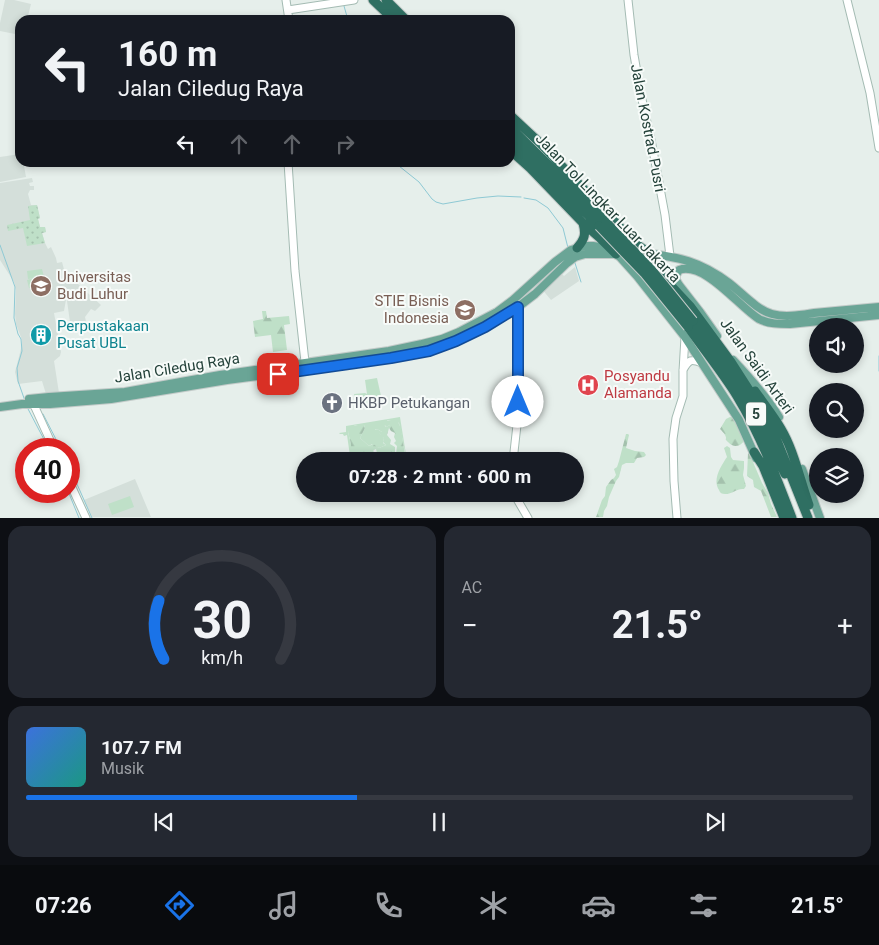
<!DOCTYPE html>
<html lang="id">
<meta charset="utf-8">
<style>
:root{--surface:#171b24;--page:#242831;--text:#f1f3f6;--muted:#9ea1a6;--line:#363941;--accent:#1a73e8}
body{margin:0;font-family:Roboto,sans-serif;background:var(--page);color:var(--text);height:100vh;display:flex;flex-direction:column;font-size:19px;white-space:nowrap}
*{box-sizing:border-box;margin:0}
p{font-size:16px;color:var(--muted)}
.icon{flex:none;width:28px;height:28px;fill:none;stroke:currentColor;stroke-width:2;stroke-linecap:round;stroke-linejoin:round}
.map{position:relative;height:518px;overflow:hidden}
.side{display:flex;flex-direction:column;gap:8px;padding:8px;background:#0d0f14;flex:1}
.side>*{flex:none}
.top-card{position:absolute;left:15px;top:15px;width:500px;height:152px;border-radius:15px;box-shadow:0 2px 8px #0003;background:#171b24;color:var(--text);overflow:hidden}
.fabs{position:absolute;left:809px;top:318px;display:grid;gap:10px}
.fabs a{display:grid;place-items:center;width:55px;height:55px;border-radius:50%;background:var(--surface);box-shadow:0 2px 8px #0003;font-size:25px}
.speed{position:absolute;left:15px;top:438px;display:flex;gap:10px;font-size:25px;font-weight:700;text-align:center}
.speed>*{display:grid;place-content:center;width:65px;height:65px;border-radius:50%;background:var(--surface);box-shadow:0 2px 8px #0003;line-height:1}
.speed .limit{border:8px solid #d22;background:#fff;color:#111}
.pin{position:absolute;display:grid;place-items:center;width:42px;height:42px;color:#fff;margin:-21px;border-radius:10px;box-shadow:0 2px 8px #0006}
.me{position:absolute;width:55px;margin:-28px;rotate:0deg;stroke-linejoin:round;filter:drop-shadow(0 0 4px #0008)}
.turn{display:flex;align-items:center;gap:18px;height:105px;padding:0 20px;font-size:22px}
.turn .icon{width:65px;height:65px;stroke-width:2.5}
.turn b{display:block;font-size:35px;line-height:42px}
.lanes{display:flex;align-items:center;height:48px;padding:0 20px;background:#0003;justify-content:center;gap:25px;direction:ltr}
.lanes .off{opacity:.35}
.big{font-size:38px;font-weight:700;line-height:1.1}
.side .card{flex:1;display:flex;flex-direction:column;justify-content:center;gap:8px;min-width:0;padding:0 18px;border-radius:15px;background:var(--page)}
.side .dial{align-items:center;gap:0}
.dial svg{height:130px;overflow:visible;fill:none;stroke:var(--line);stroke-width:7;stroke-linecap:round;text-anchor:middle}
.dial text{fill:var(--text);stroke:none}
.song{display:flex;align-items:center;gap:15px}
.cover{width:60px;height:60px;border-radius:8px;background:linear-gradient(135deg,hsl(220 70% 55%),hsl(170 70% 35%))}
.played{height:5px;border-radius:2px;background:linear-gradient(90deg,var(--accent) 40%,var(--line) 40%)}
.keys{display:flex;justify-content:space-around;direction:ltr}
.heat{display:flex;justify-content:space-between;align-items:center;font-size:28px;direction:ltr}
.side .tiles{flex:1;display:grid;gap:8px;grid-template-columns:1fr 1fr}
.card:last-child{grid-column:span 2}
.trip{position:absolute;left:296px;top:452px;width:288px;height:50px;border-radius:25px;background:var(--surface);box-shadow:0 2px 8px #0003;font-weight:700;line-height:50px;text-align:center}
.tab-bar{display:flex;height:80px;justify-content:space-around;align-items:center;background:#090b0e;color:var(--muted)}
.tab-bar .icon{width:35px;height:35px}
.tab-bar .selected{color:var(--accent)}
.tab-bar b{font-size:22px;color:var(--text)}
.map>svg:first-child{display:block}
.built{fill:#d4dfda}
.green{fill:#bfe0c8}
.forest{fill:url(#forest-firs)}
.park{fill:url(#park-dots)}
.lines{fill:none;stroke-linecap:round;stroke-linejoin:round}
.stream{stroke:#8ec9d4;stroke-width:1}
.secondary-casing{stroke:#a4bbb3;stroke-width:9}
.primary-casing{stroke:#c2cac8;stroke-width:10}
.highway-casing{stroke:#c2cac8;stroke-width:11}
.secondary{stroke:#fff;stroke-width:7}
.primary{stroke:#6aa596;stroke-width:8}
.highway{stroke:#2f6f62;stroke-width:9}
.highway-bridge-casing{stroke:#c2cac8;stroke-width:11;stroke-linecap:butt}
.highway-bridge{stroke:#2f6f62;stroke-width:9}
.route-casing{stroke:#114b97;stroke-width:12}
.route{stroke:#1a73e8;stroke-width:9}
.labels{text-anchor:middle;dominant-baseline:central;stroke-width:4;stroke-linejoin:round;paint-order:stroke}
.shield{fill:#f7fbf9;stroke:#637a73;stroke-width:1}
.shield-label{font-size:14px;font-weight:bold;fill:#24423a}
.street-label{font-size:15px;fill:#24423a;stroke:#f7fbf9}
.education-label{font-size:15px;fill:#785e54;stroke:#f7fbf9;text-anchor:start}
.culture-label{font-size:15px;fill:#0d838f;stroke:#f7fbf9;text-anchor:start}
.health-label{font-size:15px;fill:#be3a42;stroke:#f7fbf9;text-anchor:start}
.worship-label{font-size:15px;fill:#5b616d;stroke:#f7fbf9;text-anchor:start}
</style>
<div class="map">
<svg width="879" height="518" viewBox="0 0 879 518">
<defs>
<pattern id="forest-firs" width="22" height="20" patternUnits="userSpaceOnUse" patternTransform="scale(1.25)"><rect width="22" height="20" fill="#bfe0c8"/><path d="M5 1l3.5 6h-7zM16 11l3.5 6h-7z" fill="#a4c1ad"/></pattern>
<pattern id="park-dots" width="8" height="8" patternUnits="userSpaceOnUse" patternTransform="scale(1.25)"><rect width="8" height="8" fill="#bfe0c8"/><path d="M2 2h.1M6 6h.1" fill="none" stroke="#a4c1ad" stroke-width="1.8" stroke-linecap="round"/></pattern>
</defs>
<rect width="100%" height="100%" fill="#e6efeb"/>
<path class="built" d="M5,0H14L31,4L27,20H20V35L0,31V23Z
M20,154V162L26,163L27,166H24L26,177L0,182V157Z
M32,178L33,182L29,183L30,186H34V190H30L28,194L31,205H37L40,218L38,219L40,227H45L46,232L42,233L45,243L48,249L51,247L56,258L57,263L62,262L68,284H78L101,305L95,311L91,309L85,317L87,326L71,329L67,301V294L64,311L54,313L61,352L60,356L54,361L59,393L46,394L42,381L18,384L15,372L22,345V340L16,324L15,314L16,290L14,282L0,260V183Z
M575,267L579,281L551,300L541,288L559,271L564,276Z
M135,479L151,517H91L84,500Z"/>
<path class="green" d="M42,269L46,285L29,288L27,280L34,278L28,279L27,271Z
M377,378L383,405L366,408L365,402L360,403L361,408H357L356,404H354V402H356L354,394L365,393L367,394L365,380Z
M400,417L407,461L399,423L394,420H387L390,425L386,427L385,425L382,432L377,429H375L381,435V436L384,438L383,443L386,445L379,448L372,444L369,446L360,438L365,428L364,425H355L348,432L351,444V453L358,456L359,461H353V459H348V457L338,458V457L346,455L347,457L350,456L347,435L344,436L343,434H340L339,433L346,432V426Z
M130,496L134,507L112,515L108,504Z"/>
<path class="forest" d="M262,311H266L267,318L289,316L290,324L284,325L287,350L273,352L271,335L255,337L253,321L263,319Z
M730,417L734,418L745,439C742,446 734,449 728,442C723,437 728,441 725,435C724,433 721,430 720,429L726,419Z
M397,419L401,429L406,461L401,458V454H396L397,446L394,443L396,441L394,437L395,433L391,431L389,428L387,435L391,440L390,444L395,447V454C390,456 383,455 377,453L376,449L374,450L373,451L377,455C382,456 389,456 392,461H358L359,458L355,454L352,455L351,453V444L348,432C351,424 357,425 364,425L365,428L360,438L369,446L373,444L379,448L386,445L383,442L384,438L381,437L380,434L375,433V430L377,429L382,432V431L380,428L381,426L384,425L386,427L390,425L386,424L385,421Z
M626,434H628L629,435L626,448L635,451L644,452L646,455L644,457L637,458L634,463H626L622,465L619,477L616,481L609,497L607,506L604,511L603,517H596L602,500L605,496L606,487L611,480L614,478L616,475L614,469L617,467L619,461Z
M727,446L730,448L731,457L733,460L744,461V468L743,475L746,486L744,489C737,488 733,494 725,494C722,494 720,493 719,490C712,480 721,466 727,457L724,448Z
M748,453L750,455L762,483L768,493L771,504L777,517H771L761,491L754,487L753,480L747,476Z"/>
<path class="park" d="M37,205L40,218L38,219L40,227H45L46,232L42,233L45,243L27,246L23,228L8,231L7,225L30,220L28,206Z"/>
<g class="lines">
<path class="stream" d="M344,6L348,20
M394,162L419,182L432,199L436,202L443,204L477,198L498,196L521,197
M524,198L536,200L548,208L563,228L568,248
M0,245L15,287L14,318L18,334L21,339L22,351L17,368L18,381L25,401
M575,263L581,282
M879,371V356
M27,407L49,449
M43,414L61,449
M69,466L92,518
M68,491L79,518"/>
<g class="secondary-casing">
<path id="secondary" d="M286,0L289,20
M628,0L634,55L641,95L652,145L665,215L670,256
M847,0L870,93L879,148
M288,10L354,0
M288,162L295,271L305,362
M683,370C689,359 691,359 702,363
M33,403L54,449
M513,461L517,425L518,307
M69,481L86,518
M514,494L528,518
M677,518L674,481L673,439L676,418L683,396V371L685,337"/>
</g>
<g class="primary-casing">
<path id="primary" d="M644,253C679,257 700,261 729,283C742,293 757,310 772,314C785,318 801,315 814,313C836,311 857,309 879,307
M717,336L700,312L679,285L676,280V275L679,270C705,261 739,307 759,319C769,324 779,324 790,324L879,315
M733,360C750,378 766,396 779,417
M29,399L49,397L125,392L220,375L389,351L422,344L442,339L459,332L497,312L513,300L555,262L571,250L584,246H593L613,249
M0,407L22,404H50L111,399L227,380L391,358L429,351L456,341L485,327L518,307L535,294L567,263L575,257L585,254H616L620,257L637,276L685,337L739,420L756,458
M802,469L820,518"/>
</g>
<g class="highway-casing">
<path id="highway" d="M373,0L394,20
M386,0L406,20
M510,115L540,143L636,244L649,253
M510,127L606,222
M510,138L599,226
M510,150L530,168L583,223L599,237L616,254
M577,248C585,239 586,234 583,223
M648,261L690,306L731,362L749,390L770,426L778,443L808,518
M693,321L742,390L754,411L785,474
M688,327C704,350 722,372 737,396C760,434 776,476 792,518
M755,391C767,408 781,425 789,445C797,464 802,485 809,505
M754,452L763,466L784,518"/>
</g>
<use href="#secondary" class="secondary"/>
<use href="#primary" class="primary"/>
<use href="#highway" class="highway"/>
<g class="highway-bridge-casing">
<path id="highway-bridge" d="M606,222L651,269L693,321
M599,226L645,274L688,327"/>
</g>
<use href="#highway-bridge" class="highway-bridge"/>
</g>
<g class="lines">
<g class="route-casing">
<path id="route" d="M278,374L391,358L429,351L456,341L485,327L518,307V402"/>
</g>
<use href="#route" class="route"/>
</g>
<defs>
<g id="university-disc" transform="scale(1.125)"><circle r="9.5" fill="#8d6e63" stroke="#f7fbf9"/><path d="M0-5L7-2L0 1L-7-2ZM-4 1L0 2.5L4 1V4Q0 6-4 4Z" fill="#fff"/></g>
<g id="building-disc" transform="scale(1.125)"><circle r="9.5" fill="#0f9aa8" stroke="#f7fbf9"/><path d="M-4-6H4V6H1V3H-1V6H-4ZM-2.5-4.3h1.7v1.8h-1.7ZM.8-4.3h1.7v1.8H.8ZM-2.5-1h1.7V.8h-1.7ZM.8-1h1.7V.8H.8Z" fill="#fff"/></g>
<g id="hospital-disc" transform="scale(1.125)"><circle r="9.5" fill="#e0444e" stroke="#f7fbf9"/><path d="M-5-5h3v3.5h4V-5h3V5h-3V1.5h-4V5h-3Z" fill="#fff"/></g>
<g id="church-disc" transform="scale(1.125)"><circle r="9.5" fill="#6b7280" stroke="#f7fbf9"/><path d="M-1.2-6h2.4v3.5h3.3v2.4h-3.3V6h-2.4V-.1h-3.3v-2.4h3.3Z" fill="#fff"/></g>
</defs>
<g fill-rule="evenodd">
<use href="#university-disc" x="41" y="286"/>
<use href="#university-disc" x="465" y="310"/>
<use href="#building-disc" x="41" y="335"/>
<use href="#hospital-disc" x="588" y="385"/>
<use href="#church-disc" x="332" y="403"/>
</g>
<g class="labels">
<rect class="shield" x="746" y="402.5" width="20" height="23" rx="4"/>
<g class="shield-label">
<text x="756" y="414">5</text>
</g>
<g class="street-label">
<text transform="translate(648 128) rotate(79)">Jalan Kostrad Pusri</text>
<text transform="translate(608 208) rotate(46)">Jalan Tol Lingkar Luar Jakarta</text>
<text transform="translate(757 366) rotate(54)">Jalan Saidi Arteri</text>
<text transform="translate(177 368) rotate(-9)">Jalan Ciledug Raya</text>
</g>
<g class="education-label">
<text x="57" y="277">Universitas<tspan x="57" dy="17">Budi Luhur</tspan></text>
<text x="449" y="301" text-anchor="end">STIE Bisnis<tspan x="449" dy="17">Indonesia</tspan></text>
</g>
<g class="culture-label">
<text x="57" y="326">Perpustakaan<tspan x="57" dy="17">Pusat UBL</tspan></text>
</g>
<g class="health-label">
<text x="604" y="376">Posyandu<tspan x="604" dy="17">Alamanda</tspan></text>
</g>
<g class="worship-label">
<text x="348" y="403">HKBP Petukangan</text>
</g>
</g>
</svg>
<div class="fabs">
<a><svg class="icon" aria-label="sound" viewBox="0 0 24 24"><path d="M4 9h4l5-4v14l-5-4H4zM17 9q2 3 0 6"/></svg></a>
<a><svg class="icon" aria-label="search" viewBox="0 0 24 24"><circle cx="10" cy="10" r="6"/><path d="M15 15l6 6"/></svg></a>
<a><svg class="icon" aria-label="layers" viewBox="0 0 24 24"><path d="M12 4l9 5-9 5-9-5zM3 14l9 5 9-5"/></svg></a>
</div>
<div class="speed"><div class="limit">40</div></div>
<div class="pin" style="left:278px;top:374px;background:#d93025"><svg class="icon" aria-label="arrive" viewBox="0 0 24 24"><path d="M6 21V4h12l-3 4 3 4H6"/></svg></div>
<svg class="me" style="left:518px;top:402px" viewBox="-20 -20 40 40"><circle r="19" fill="#fff"/><path d="M0-13L10 11 0 6-10 11z" fill="#1a73e8"/></svg>
<div class="trip">07:28 · 2 mnt · 600 m</div>
<div class="top-card">
<div class="turn"><svg class="icon" aria-label="left" viewBox="0 0 24 24"><path d="M17 20v-9H6M10 6l-5 5 5 5"/></svg><div><b>160 m</b>Jalan Ciledug Raya</div></div>
<div class="lanes"><svg class="icon" aria-label="left" viewBox="0 0 24 24"><path d="M17 20v-9H6M10 6l-5 5 5 5"/></svg><svg class="icon off" aria-label="ahead" viewBox="0 0 24 24"><path d="M12 20V5M6 11l6-6 6 6"/></svg><svg class="icon off" aria-label="ahead" viewBox="0 0 24 24"><path d="M12 20V5M6 11l6-6 6 6"/></svg><svg class="icon off" aria-label="right" viewBox="0 0 24 24"><path d="M7 20v-9h11M14 6l5 5-5 5"/></svg></div>
</div>
</div>
<section class="side">
<div class="tiles">
<div class="card dial"><svg viewBox="0 0 100 80">
<path d="M14 69A42 42 0 1 1 86 69"/>
<path d="M14 69A42 42 0 0 1 11 33" stroke="#1a73e8"/>
<text x="50" y="56" font-size="32" font-weight="700">30</text>
<text x="50" y="72" font-size="11">km/h</text>
</svg></div>
<div class="card"><p>AC</p>
<div class="heat"><a>−</a><b class="big">21.5°</b><a>+</a></div>
</div>
<div class="card">
<div class="song"><i class="cover"></i><div><b>107.7 FM</b><p>Musik</p></div></div>
<div class="played"></div>
<div class="keys"><svg class="icon" aria-label="previous" viewBox="0 0 24 24"><path d="M18 5L8 12l10 7zM5 5v14"/></svg><svg class="icon" aria-label="pause" viewBox="0 0 24 24"><path d="M8 5v14M16 5v14"/></svg><svg class="icon" aria-label="next" viewBox="0 0 24 24"><path d="M6 5l10 7-10 7zM19 5v14"/></svg></div>
</div>
</div>
</section>
<nav class="tab-bar">
<b>07:26</b>
<svg class="icon selected" aria-label="directions" viewBox="0 0 24 24"><path d="M12 3l9 9-9 9-9-9zM9 14v-3h6M13 9l2 2-2 2"/></svg>
<svg class="icon" aria-label="music" viewBox="0 0 24 24"><path d="M9 18V5l10-2v13"/><circle cx="6" cy="18" r="3"/><circle cx="16" cy="16" r="3"/></svg>
<svg class="icon" aria-label="phone" viewBox="0 0 24 24"><path d="M5 4h4l2 5-3 2q2 4 5 5l2-3 5 2v4C11 20 4 13 5 4z"/></svg>
<svg class="icon" aria-label="climate" viewBox="0 0 24 24"><path d="M12 3v18M4 7l16 10M4 17L20 7"/></svg>
<svg class="icon" aria-label="car" viewBox="0 0 24 24"><path d="M5 17H2v-5l4-1 3-4h7l3 4 3 1v5h-3M9 17h6M6 11h13"/><circle cx="7" cy="17" r="2"/><circle cx="17" cy="17" r="2"/></svg>
<svg class="icon" aria-label="filters" viewBox="0 0 24 24"><path d="M4 7h16M4 17h16"/><circle cx="9" cy="7" r="2"/><circle cx="15" cy="17" r="2"/></svg>
<b>21.5°</b>
</nav>
